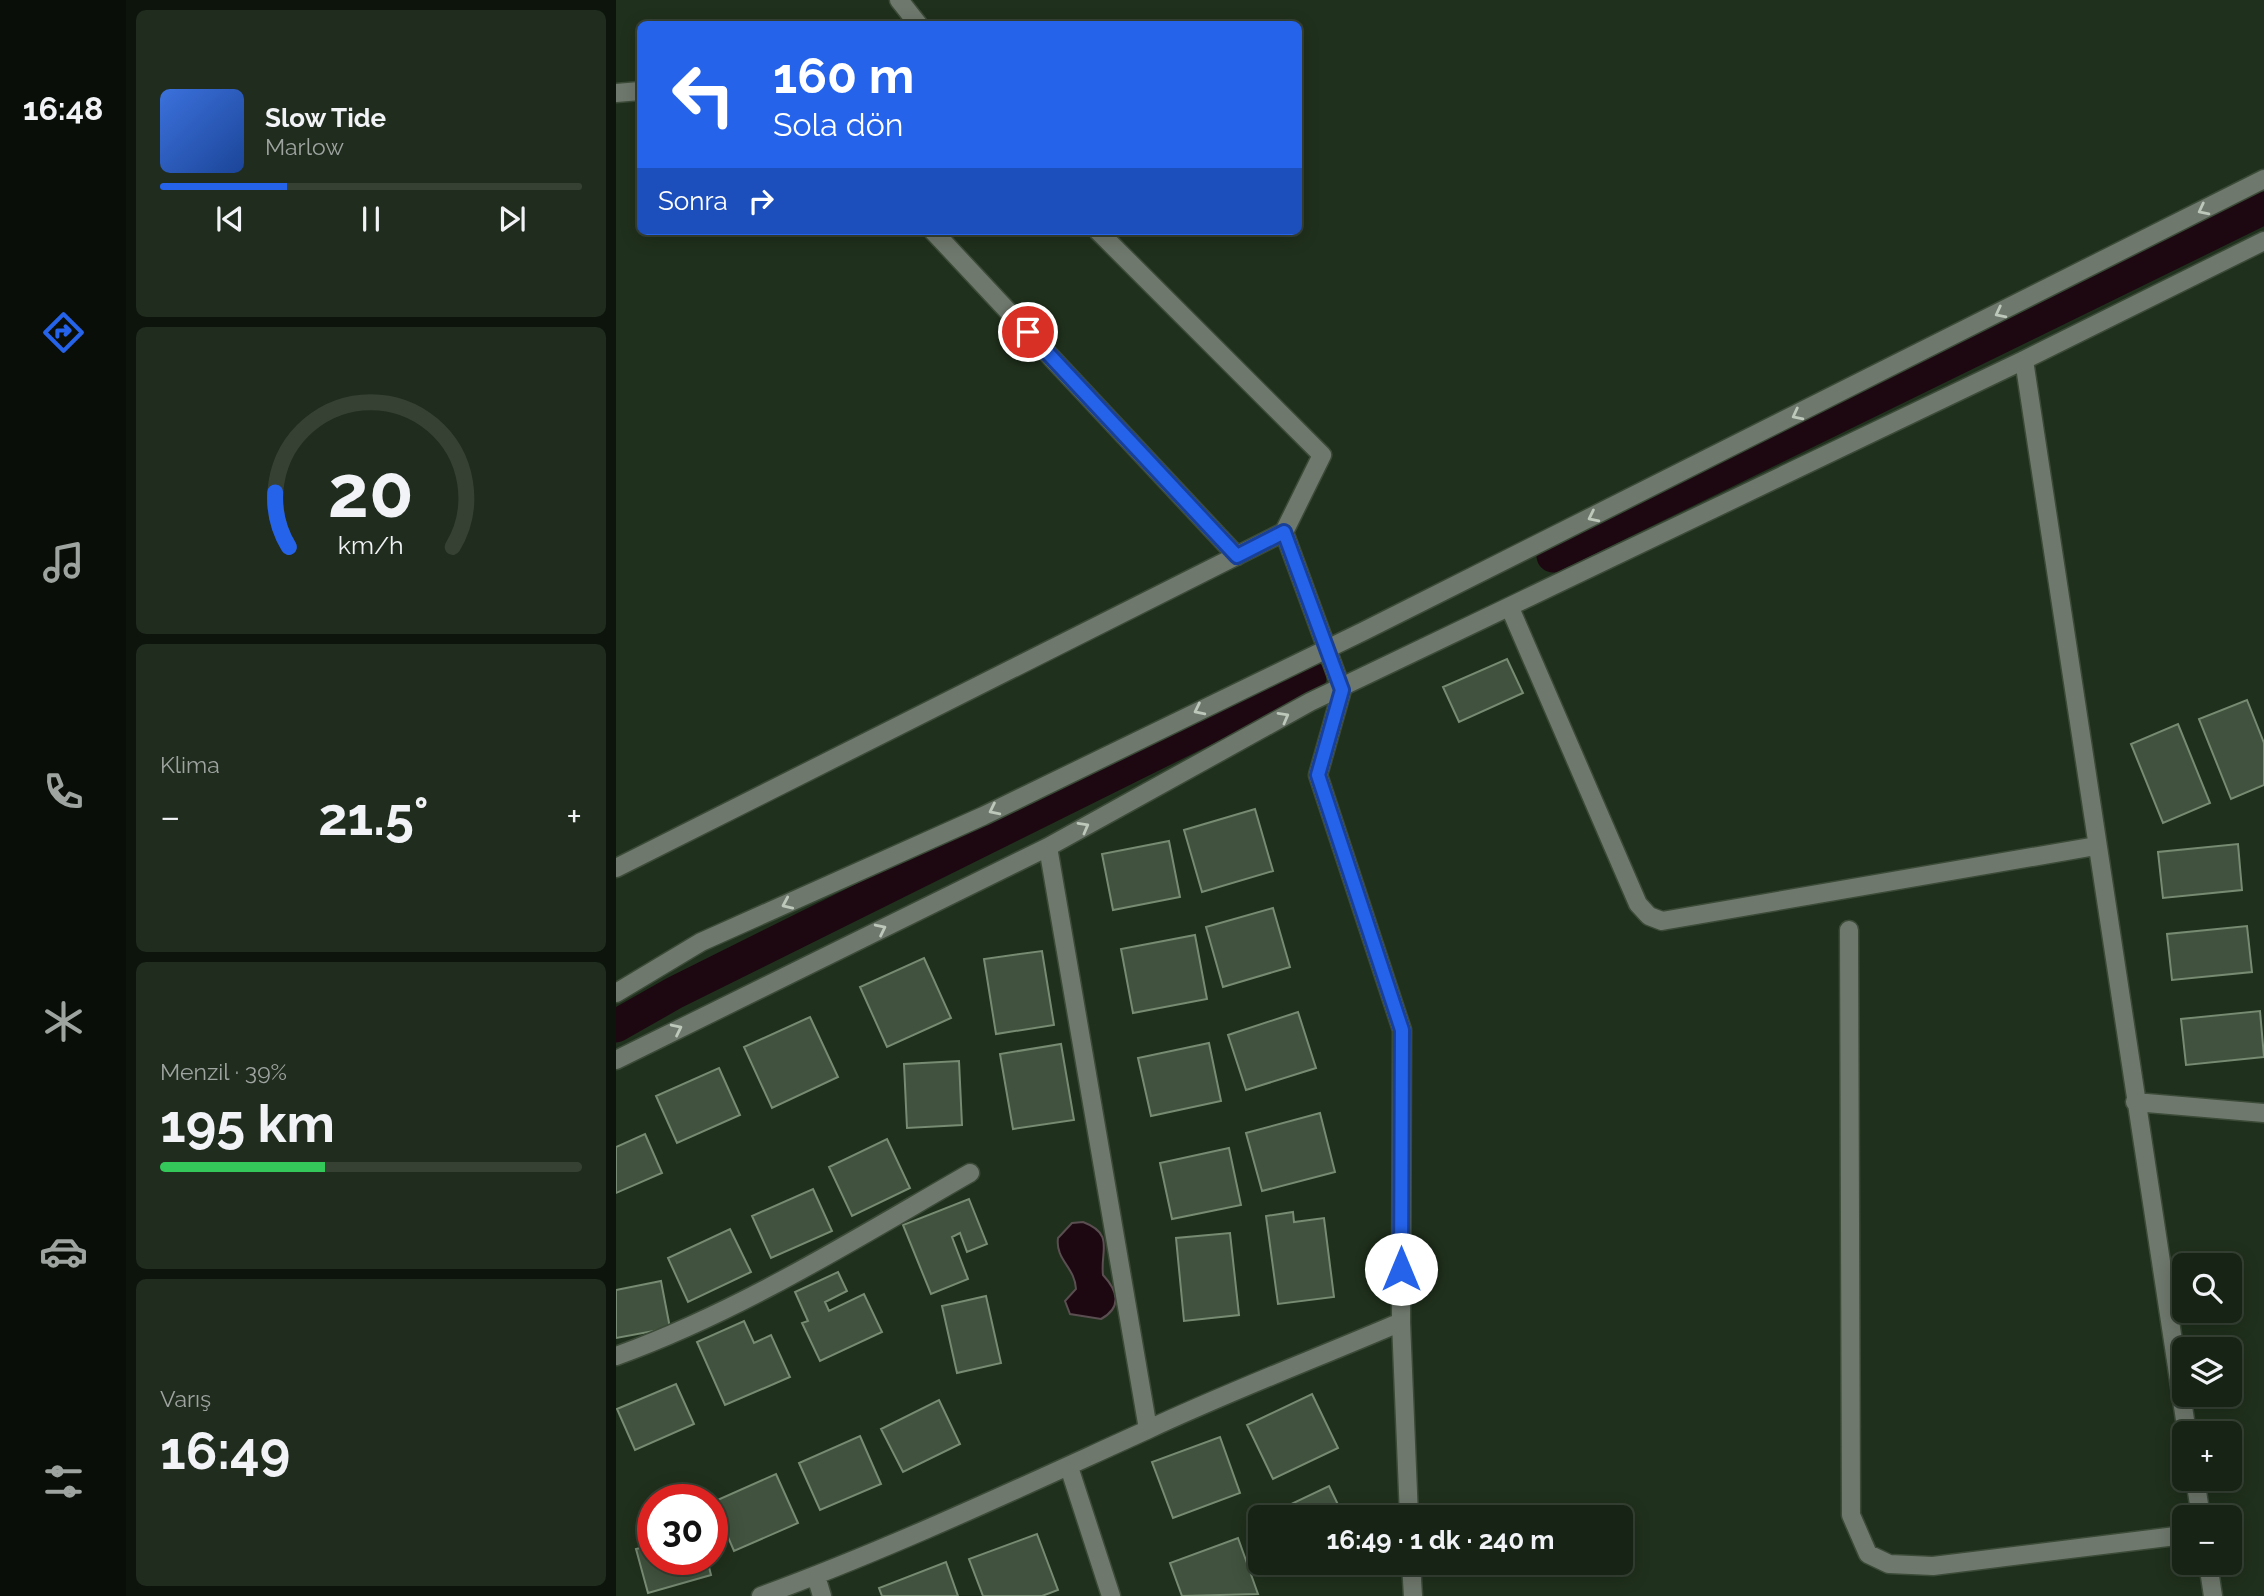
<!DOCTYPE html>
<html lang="tr">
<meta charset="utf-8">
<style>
:root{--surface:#172415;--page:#202c1e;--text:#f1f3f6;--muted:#9ea4a0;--line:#364134;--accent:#2563eb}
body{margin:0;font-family:Raleway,sans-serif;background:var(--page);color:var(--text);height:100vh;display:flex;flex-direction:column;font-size:26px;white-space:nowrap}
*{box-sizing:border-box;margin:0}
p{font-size:23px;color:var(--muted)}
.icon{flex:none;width:38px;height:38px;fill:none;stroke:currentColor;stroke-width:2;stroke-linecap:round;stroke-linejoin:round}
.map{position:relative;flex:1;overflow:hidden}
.drawer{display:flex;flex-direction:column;gap:10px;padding:10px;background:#0d140c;width:490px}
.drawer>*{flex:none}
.guide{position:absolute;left:21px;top:21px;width:665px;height:214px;border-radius:10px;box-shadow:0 4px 18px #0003,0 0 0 2px var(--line);background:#2563eb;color:#fff;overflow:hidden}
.controls{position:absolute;left:1556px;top:1253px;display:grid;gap:14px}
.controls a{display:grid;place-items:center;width:70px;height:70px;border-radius:10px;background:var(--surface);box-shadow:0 4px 18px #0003,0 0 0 2px var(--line);font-size:35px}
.speed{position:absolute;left:21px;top:1484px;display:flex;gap:14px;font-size:35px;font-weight:700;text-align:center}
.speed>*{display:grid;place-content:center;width:91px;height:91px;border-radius:50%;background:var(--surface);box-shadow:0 4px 18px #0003,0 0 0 2px var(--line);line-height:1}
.speed .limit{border:10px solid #d22;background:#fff;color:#111}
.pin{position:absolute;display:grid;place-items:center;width:60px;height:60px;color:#fff;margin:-30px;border:4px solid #fff;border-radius:50%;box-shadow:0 2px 7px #0007}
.me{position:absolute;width:77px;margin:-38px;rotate:0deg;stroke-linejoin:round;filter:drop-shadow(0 0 5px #0008)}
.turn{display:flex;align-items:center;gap:24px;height:147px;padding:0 21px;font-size:32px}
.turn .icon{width:91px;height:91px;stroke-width:2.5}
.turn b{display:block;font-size:49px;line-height:60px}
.then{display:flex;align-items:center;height:66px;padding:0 21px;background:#0003;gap:14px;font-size:26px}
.big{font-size:52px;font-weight:700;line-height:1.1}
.drawer .widget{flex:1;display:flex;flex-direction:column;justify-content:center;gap:10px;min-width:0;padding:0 24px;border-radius:10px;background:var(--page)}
.drawer .dial{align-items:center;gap:0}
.dial svg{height:182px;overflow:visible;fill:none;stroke:var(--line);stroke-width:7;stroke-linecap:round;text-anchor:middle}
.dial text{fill:var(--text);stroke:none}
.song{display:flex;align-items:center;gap:21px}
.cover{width:84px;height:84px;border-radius:10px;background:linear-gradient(135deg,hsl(220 70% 55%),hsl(220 70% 35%))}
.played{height:7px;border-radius:4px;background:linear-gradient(90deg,var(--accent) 30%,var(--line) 30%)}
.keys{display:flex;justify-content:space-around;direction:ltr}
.heat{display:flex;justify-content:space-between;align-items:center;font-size:38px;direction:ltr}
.charge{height:10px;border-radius:5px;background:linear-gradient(90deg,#34c759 39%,var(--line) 0)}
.trip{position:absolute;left:632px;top:1505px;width:385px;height:70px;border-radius:10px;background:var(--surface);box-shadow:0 4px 18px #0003,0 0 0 2px var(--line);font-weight:700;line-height:70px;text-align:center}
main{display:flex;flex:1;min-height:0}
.tabs{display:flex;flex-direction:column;width:126px;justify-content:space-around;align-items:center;background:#090e08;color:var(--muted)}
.tabs .icon{width:49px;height:49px}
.tabs .selected{color:var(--accent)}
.tabs b{font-size:32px;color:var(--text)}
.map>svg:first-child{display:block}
.water{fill:#1d0812;stroke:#5a4e51;stroke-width:2}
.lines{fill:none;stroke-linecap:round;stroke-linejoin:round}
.canal{stroke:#1d0812;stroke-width:33}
.building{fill:#41533e;stroke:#778a72;stroke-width:2}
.minor-casing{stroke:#3b4b38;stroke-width:21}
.minor{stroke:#6f786d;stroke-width:18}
.oneway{stroke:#bdc7ba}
.route-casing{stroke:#184099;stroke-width:18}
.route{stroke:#2563eb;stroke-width:12}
</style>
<main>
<nav class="tabs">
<b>16:48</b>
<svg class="icon selected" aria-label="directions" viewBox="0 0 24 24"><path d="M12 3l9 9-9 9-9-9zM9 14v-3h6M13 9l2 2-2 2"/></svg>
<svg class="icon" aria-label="music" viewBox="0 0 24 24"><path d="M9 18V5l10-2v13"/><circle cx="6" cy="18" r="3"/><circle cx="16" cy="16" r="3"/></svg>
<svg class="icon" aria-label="phone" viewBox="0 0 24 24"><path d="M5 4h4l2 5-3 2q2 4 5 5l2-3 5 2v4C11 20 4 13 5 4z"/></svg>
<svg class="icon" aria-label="climate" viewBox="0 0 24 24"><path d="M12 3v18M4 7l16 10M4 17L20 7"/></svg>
<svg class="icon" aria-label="car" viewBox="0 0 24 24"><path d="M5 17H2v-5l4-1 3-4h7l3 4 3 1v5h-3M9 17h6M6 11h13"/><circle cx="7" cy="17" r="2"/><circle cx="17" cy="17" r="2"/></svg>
<svg class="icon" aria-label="filters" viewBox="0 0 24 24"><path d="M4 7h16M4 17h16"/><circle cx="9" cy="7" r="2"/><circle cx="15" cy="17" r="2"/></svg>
</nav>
<section class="drawer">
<div class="widget">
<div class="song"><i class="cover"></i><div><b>Slow Tide</b><p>Marlow</p></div></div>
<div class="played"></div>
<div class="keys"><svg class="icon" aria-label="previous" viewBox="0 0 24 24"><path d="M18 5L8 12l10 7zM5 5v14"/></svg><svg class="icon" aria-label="pause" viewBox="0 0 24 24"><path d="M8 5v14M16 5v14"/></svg><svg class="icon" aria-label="next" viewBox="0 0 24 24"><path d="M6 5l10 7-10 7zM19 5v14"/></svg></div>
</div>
<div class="widget dial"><svg viewBox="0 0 100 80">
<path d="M14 69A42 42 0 1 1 86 69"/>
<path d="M14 69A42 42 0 0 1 8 45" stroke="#2563eb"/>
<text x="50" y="56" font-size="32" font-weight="700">20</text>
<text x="50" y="72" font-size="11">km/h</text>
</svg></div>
<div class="widget"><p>Klima</p>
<div class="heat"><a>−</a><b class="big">21.5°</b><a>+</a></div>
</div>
<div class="widget"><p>Menzil · 39%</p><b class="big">195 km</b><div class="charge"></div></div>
<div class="widget"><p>Varış</p><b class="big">16:49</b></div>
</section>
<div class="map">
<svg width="1648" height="1596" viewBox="0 0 1648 1596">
<rect width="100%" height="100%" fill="#1f301c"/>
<path class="water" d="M467,1222C499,1234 484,1251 487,1275C501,1290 507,1307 485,1319L454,1314L449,1301L460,1289C459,1267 439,1260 442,1238L456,1223Z"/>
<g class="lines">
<path class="canal" d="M937,556L1648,208
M0,1026L58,993L694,677"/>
</g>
<path class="building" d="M891,659L907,693L843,722L827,687Z
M1631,700L1648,743V785L1615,799L1583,719Z
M1562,724L1594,803L1547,823L1515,744Z
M639,809L657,871L586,892L568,830Z
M553,841L564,897L497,910L486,854Z
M1622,844L1626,890L1547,898L1542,852Z
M657,908L674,967L607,987L590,927Z
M1631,926L1636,972L1556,980L1551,934Z
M579,935L591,999L517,1013L505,949Z
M426,951L438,1025L380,1034L368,959Z
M308,958L335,1018L271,1047L244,987Z
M1644,1011L1648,1057L1570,1065L1565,1019Z
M682,1012L700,1068L630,1090L612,1035Z
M194,1017L222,1077L156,1108L128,1047Z
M593,1043L605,1101L535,1116L522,1058Z
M445,1044L458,1120L397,1129L384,1054Z
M343,1061L346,1125L291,1128L288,1064Z
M103,1068L124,1115L61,1143L40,1096Z
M704,1113L719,1172L646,1191L630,1133Z
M29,1134L46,1173L0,1193V1147Z
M271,1139L294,1188L236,1216L213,1167Z
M613,1148L625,1205L556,1219L544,1163Z
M197,1189L216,1231L155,1258L136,1216Z
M353,1199L371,1244L351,1252L344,1233L336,1237L352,1279L315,1294L287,1225Z
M677,1212L678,1222L708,1218L718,1297L662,1304L650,1216Z
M114,1229L135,1272L72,1302L52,1258Z
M614,1233L623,1315L568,1321L560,1238Z
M222,1272L231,1291L209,1302L213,1311L248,1294L266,1332L204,1361L186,1323L192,1321L179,1292Z
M45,1281L54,1328L0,1338V1290Z
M370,1296L385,1363L341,1373L326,1306Z
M128,1321L138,1343L155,1335L174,1377L109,1405L81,1342Z
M60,1384L78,1424L19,1450L1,1409Z
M696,1394L722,1448L657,1479L631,1425Z
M323,1400L344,1444L287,1472L265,1429Z
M244,1436L265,1484L204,1510L183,1463Z
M604,1437L624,1493L557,1518L536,1462Z
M160,1474L182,1523L118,1551L97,1502Z
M713,1486L728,1517H648Z
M421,1534L442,1590L426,1596H367L353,1559Z
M622,1538L642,1594L566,1596L554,1563Z
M37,1545V1559H91L95,1575L32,1593L20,1549Z
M330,1562L342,1596H266L263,1588Z"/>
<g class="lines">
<g class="minor-casing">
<path id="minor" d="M283,0L302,24
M0,93L24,91
M317,231L621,556
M482,231L706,455L668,532L726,690L702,775L786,1030L785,1322L793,1517
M1408,360L1571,1433
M894,608L1022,904L1033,916L1046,921L1480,846
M432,847L532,1429
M0,868L668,532
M1233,930L1235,1515L1252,1554L1273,1564L1317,1566L1568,1535
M0,993L85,942L367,816L748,631L1648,179
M0,1060L432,847L694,702L1408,360L1648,241
M1519,1102L1648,1113
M0,1356C125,1311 239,1239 354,1173
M453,1467L495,1596
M1579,1479L1585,1517
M795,1563L797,1596
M1592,1563L1597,1596
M200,1576L206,1596
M145,1596C276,1548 403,1488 531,1430C614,1391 701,1358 785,1322"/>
</g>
<use href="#minor" class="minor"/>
</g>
<defs><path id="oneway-chevron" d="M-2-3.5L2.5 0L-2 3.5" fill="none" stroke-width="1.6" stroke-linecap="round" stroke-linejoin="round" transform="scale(1.75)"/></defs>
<g class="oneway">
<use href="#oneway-chevron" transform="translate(1587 210) rotate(153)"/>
<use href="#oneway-chevron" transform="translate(1384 313) rotate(153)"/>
<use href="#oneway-chevron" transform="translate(1181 415) rotate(153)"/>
<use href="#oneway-chevron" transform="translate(977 517) rotate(154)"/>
<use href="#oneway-chevron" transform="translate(583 710) rotate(154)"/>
<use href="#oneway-chevron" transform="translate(668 717) rotate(-29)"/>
<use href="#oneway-chevron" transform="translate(378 810) rotate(154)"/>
<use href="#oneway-chevron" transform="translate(468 827) rotate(-29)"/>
<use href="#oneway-chevron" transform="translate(171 904) rotate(156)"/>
<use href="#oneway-chevron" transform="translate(265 929) rotate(-26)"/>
<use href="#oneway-chevron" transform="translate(61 1029) rotate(-26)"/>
</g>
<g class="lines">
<g class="route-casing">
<path id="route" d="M412,332L621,556L668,532L726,690L702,775L786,1030L785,1269"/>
</g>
<use href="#route" class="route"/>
</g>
</svg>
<div class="controls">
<a><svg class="icon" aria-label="search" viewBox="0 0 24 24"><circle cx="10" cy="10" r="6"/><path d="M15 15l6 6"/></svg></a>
<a><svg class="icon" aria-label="layers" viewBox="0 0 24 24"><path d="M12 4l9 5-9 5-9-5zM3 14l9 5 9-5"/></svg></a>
<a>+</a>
<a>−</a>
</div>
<div class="speed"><div class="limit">30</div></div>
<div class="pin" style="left:412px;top:332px;background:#d93025"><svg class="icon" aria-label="arrive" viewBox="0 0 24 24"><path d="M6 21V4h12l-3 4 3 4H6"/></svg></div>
<svg class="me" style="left:785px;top:1269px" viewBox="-20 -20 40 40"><circle r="19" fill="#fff"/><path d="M0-13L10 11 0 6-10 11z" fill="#2563eb"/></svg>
<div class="trip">16:49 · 1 dk · 240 m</div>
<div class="guide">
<div class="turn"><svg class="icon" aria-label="left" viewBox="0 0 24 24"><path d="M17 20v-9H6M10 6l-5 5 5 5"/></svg><div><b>160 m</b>Sola dön</div></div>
<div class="then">Sonra<svg class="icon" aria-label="right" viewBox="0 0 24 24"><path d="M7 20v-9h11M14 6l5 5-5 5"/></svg></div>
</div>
</div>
</main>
